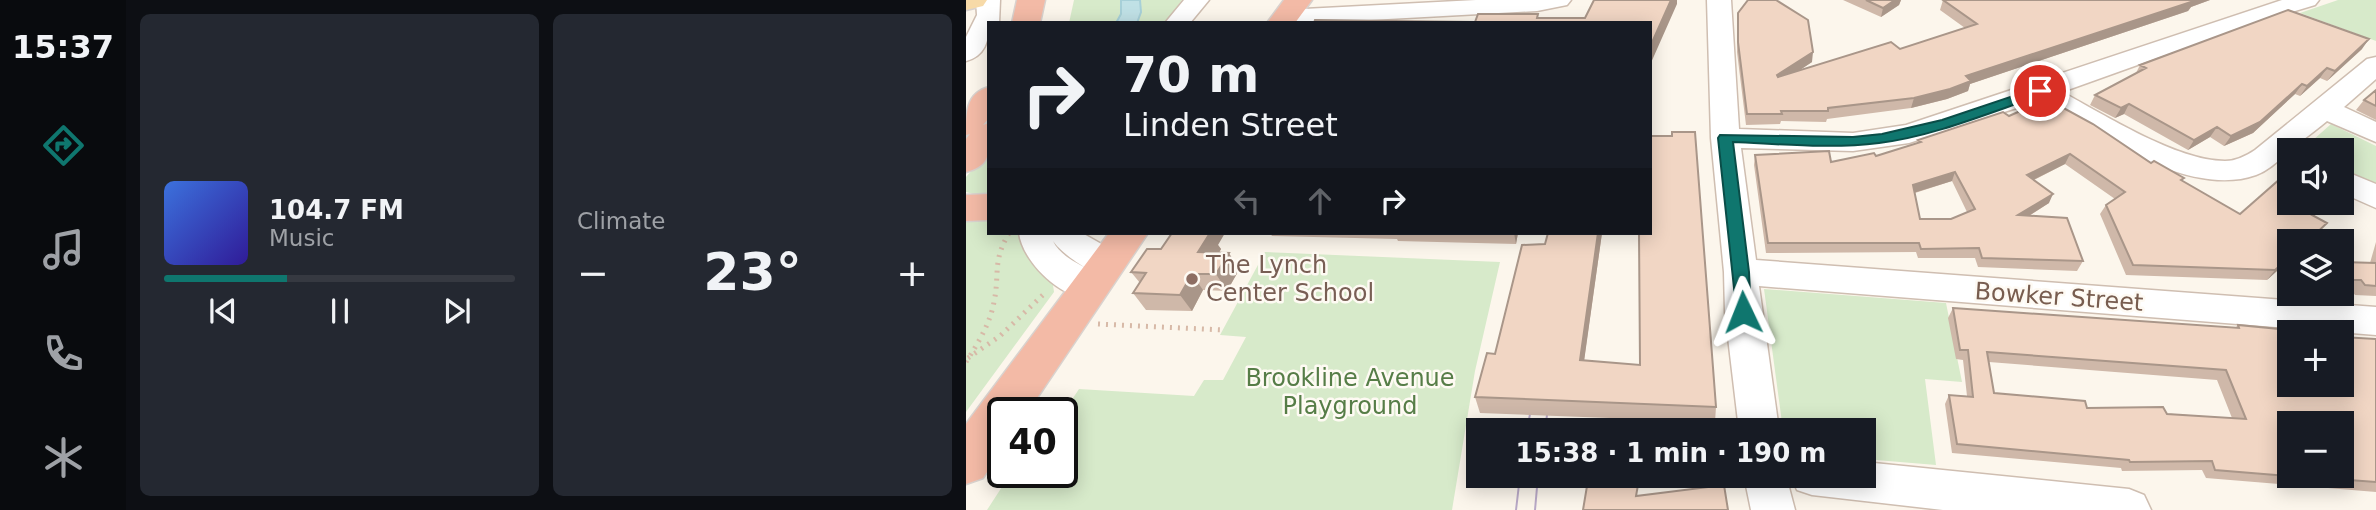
<!DOCTYPE html>
<meta charset="utf-8">
<style>
:root{--surface:#171b24;--page:#242831;--text:#f1f3f6;--muted:#9ea1a6;--line:#363941;--accent:#0f766e}
body{margin:0;font-family:"DejaVu Sans",sans-serif;background:var(--page);color:var(--text);height:100vh;display:flex;flex-direction:column;font-size:26px;white-space:nowrap}
*{box-sizing:border-box;margin:0}
p{font-size:23px;color:var(--muted)}
.icon{flex:none;width:38px;height:38px;fill:none;stroke:currentColor;stroke-width:2;stroke-linecap:round;stroke-linejoin:round}
.map{position:relative;flex:1;overflow:hidden}
.panel{display:flex;flex-direction:column;gap:14px;padding:14px;background:#0d0f14;width:840px}
.panel>*{flex:none}
.banner{position:absolute;left:21px;top:21px;width:665px;height:214px;border-radius:0px;box-shadow:0 4px 18px #0003;background:#171b24;color:var(--text);overflow:hidden}
.controls{position:absolute;left:1311px;top:138px;display:grid;gap:14px}
.controls a{display:grid;place-items:center;width:77px;height:77px;border-radius:0px;background:var(--surface);box-shadow:0 4px 18px #0003;font-size:35px}
.speed{position:absolute;left:21px;top:397px;display:flex;gap:14px;font-size:35px;font-weight:700;text-align:center}
.speed>*{display:grid;place-content:center;width:91px;height:91px;border-radius:50%;background:var(--surface);box-shadow:0 4px 18px #0003;line-height:1}
.speed .limit{border:4px solid #111;border-radius:10px;background:#fff;color:#111}
.pin{position:absolute;display:grid;place-items:center;width:60px;height:60px;color:#fff;margin:-30px;border:4px solid #fff;border-radius:50%;box-shadow:0 2px 7px #0007}
.me{position:absolute;width:77px;margin:-38px;rotate:358deg;stroke-linejoin:round;filter:drop-shadow(0 0 5px #0008)}
.turn{display:flex;align-items:center;gap:24px;height:147px;padding:0 21px;font-size:32px}
.turn .icon{width:91px;height:91px;stroke-width:2.5}
.turn b{display:block;font-size:49px;line-height:60px}
.lanes{display:flex;align-items:center;height:66px;padding:0 21px;background:#0003;justify-content:center;gap:35px;direction:ltr}
.lanes .off{opacity:.35}
.big{font-size:52px;font-weight:700;line-height:1.1}
.panel .tile{flex:1;display:flex;flex-direction:column;justify-content:center;gap:10px;min-width:0;padding:0 24px;border-radius:10px;background:var(--page)}
.song{display:flex;align-items:center;gap:21px}
.cover{width:84px;height:84px;border-radius:10px;background:linear-gradient(135deg,hsl(220 70% 55%),hsl(250 70% 35%))}
.played{height:7px;border-radius:4px;background:linear-gradient(90deg,var(--accent) 35%,var(--line) 35%)}
.keys{display:flex;justify-content:space-around;direction:ltr}
.heat{display:flex;justify-content:space-between;align-items:center;font-size:38px;direction:ltr}
.panel .tiles{flex:1;display:grid;gap:14px;grid-template-columns:repeat(2,1fr)}
.trip{position:absolute;left:500px;top:418px;width:410px;height:70px;border-radius:0px;background:var(--surface);box-shadow:0 4px 18px #0003;font-weight:700;line-height:70px;text-align:center}
main{display:flex;flex:1;min-height:0}
.dock{display:flex;flex-direction:column;width:126px;justify-content:space-around;align-items:center;background:#090b0e;color:var(--muted)}
.dock .icon{width:49px;height:49px}
.dock .on{color:var(--accent)}
.dock b{font-size:32px;color:var(--text)}
.map>svg:first-child{display:block}
.green{fill:#d7eaca}
.water{fill:#c0e1e6;stroke:#a7d0d8;stroke-width:2}
.lines{fill:none;stroke-linecap:round;stroke-linejoin:round}
.minor-casing{stroke:#cfbeb1;stroke-width:3}
.major-casing{stroke:#d9d2ce;stroke-width:3}
.highway-casing{stroke:#d9d2ce;stroke-width:3}
.path{stroke:#d7b9a7;stroke-width:5;stroke-dasharray:2 6;stroke-linecap:butt}
.minor{fill:#fff;fill-rule:evenodd}
.major{fill:#f7daa8;fill-rule:evenodd}
.highway{fill:#f3baa6;fill-rule:evenodd}
.tram{stroke:#b9a9c7;stroke-width:2}
.wall{fill:#cfb8a9;fill-rule:evenodd}
.shaded-wall{fill:#a99689}
.building{fill:#f1d6c4;stroke:#a99689;stroke-width:2;fill-rule:evenodd}
.route{fill:#0f766e;stroke:#0a4d48;stroke-width:2}
.education-dot{fill:#8d6e63;stroke:#fefaf3;stroke-width:2.5}
.labels{text-anchor:middle;dominant-baseline:central;stroke-width:5;stroke-linejoin:round;paint-order:stroke}
.education-label{font-size:24px;fill:#785e54;stroke:#fefaf3;text-anchor:start}
.street-label{font-size:24px;fill:#785d4f;stroke:#fefaf3}
.park-label{font-size:24px;fill:#567d47;stroke:#fefaf3}
</style>
<main>
<nav class="dock">
<b>15:37</b>
<svg class="icon on" aria-label="directions" viewBox="0 0 24 24"><path d="M12 3l9 9-9 9-9-9zM9 14v-3h6M13 9l2 2-2 2"/></svg>
<svg class="icon" aria-label="music" viewBox="0 0 24 24"><path d="M9 18V5l10-2v13"/><circle cx="6" cy="18" r="3"/><circle cx="16" cy="16" r="3"/></svg>
<svg class="icon" aria-label="phone" viewBox="0 0 24 24"><path d="M5 4h4l2 5-3 2q2 4 5 5l2-3 5 2v4C11 20 4 13 5 4z"/></svg>
<svg class="icon" aria-label="climate" viewBox="0 0 24 24"><path d="M12 3v18M4 7l16 10M4 17L20 7"/></svg>
</nav>
<section class="panel">
<div class="tiles">
<div class="tile">
<div class="song"><i class="cover"></i><div><b>104.7 FM</b><p>Music</p></div></div>
<div class="played"></div>
<div class="keys"><svg class="icon" aria-label="previous" viewBox="0 0 24 24"><path d="M18 5L8 12l10 7zM5 5v14"/></svg><svg class="icon" aria-label="pause" viewBox="0 0 24 24"><path d="M8 5v14M16 5v14"/></svg><svg class="icon" aria-label="next" viewBox="0 0 24 24"><path d="M6 5l10 7-10 7zM19 5v14"/></svg></div>
</div>
<div class="tile"><p>Climate</p>
<div class="heat"><a>−</a><b class="big">23°</b><a>+</a></div>
</div>
</div>
</section>
<div class="map">
<svg width="1410" height="510" viewBox="0 0 1410 510">
<rect width="100%" height="100%" fill="#fcf6ec"/>
<path class="green" d="M108,0H216L199,23H103Z
M1372,0H1410V41L1334,13Z
M1365,124L1410,146V186L1376,168V150L1337,149Z
M23,151V198L0,192V177Z
M23,216V233H60L61,240L86,278L88,292L0,412V218Z
M299,252L534,262L509,371L486,510H21L45,473L96,472V413H85L103,404L113,389L228,396L238,380H257L280,337L254,335Z
M798,289L980,303L996,382L959,379L970,465L898,459V430H817Z"/>
<path class="water" d="M155,0H174L175,12L171,23H150L155,14Z"/>
<g class="lines">
<g class="minor-casing">
<path id="minor" d="M10,0H34L33,23H23C23,41 19,56 0,61V37L11,15Z
M218,0H243L224,23H199Z
M510,0H605L601,5L571,11L348,23H313L307,17L310,12L319,10Z
M741,0H765L773,129L887,133L940,125L1316,0H1353L1349,5L1286,24L1096,92C1139,115 1211,161 1259,161C1270,161 1280,156 1289,150L1401,59L1410,57V79L1378,107L1410,122V142L1361,121C1349,131 1335,141 1324,150C1314,159 1304,170 1290,175C1223,199 1128,133 1072,101L943,143L887,151L775,148L790,260L1410,307V335L793,286L813,430H773L759,312L758,272L745,138Z
M1376,170L1410,184V208L1376,193Z
M53,233H116L153,254L158,263L153,272C149,273 145,275 141,275C127,276 95,253 87,241C98,264 130,266 141,288L136,297C104,308 57,265 53,233Z
M898,462L1163,489L1178,495L1185,510H977L846,495L831,490L825,476H898Z
M778,476H820L829,510H785Z"/>
</g>
<g class="major-casing">
<path id="major" d="M0,0H21L17,6L0,10Z"/>
</g>
<g class="highway-casing">
<path id="highway" d="M51,0H79L74,23H46Z
M318,0H346L329,23H301Z
M23,87V118L17,125L23,123C23,148 28,165 0,172V139L4,134L0,135C0,113 0,93 23,87Z
M23,194V220L0,221V195Z
M143,233H182L61,413H37V448L17,478L0,484V424Z"/>
</g>
<path class="path" d="M132,324L257,330
M2,358L34,336L81,291
M0,362C12,343 24,324 28,302C34,273 26,262 43,233"/>
<use href="#minor" class="minor"/>
<use href="#major" class="major"/>
<use href="#highway" class="highway"/>
<path class="tram" d="M561,430L564,414
M579,430L581,415
M550,510L554,476
M569,510L572,476"/>
</g>
<path class="wall" d="M877,0H935L933,5L915,17Z
M977,0H1244L1225,7L1222,11L1004,84L1002,91L981,99L945,108L861,119L860,122L815,121L814,124L780,125L771,52L772,13L846,62L832,71L934,49L999,28L974,10Z
M1396,49L1361,81L1354,78L1334,96L1329,94L1287,133L1258,146L1244,137L1222,150L1158,114L1149,118L1124,105L1129,95L1170,73L1174,65Z
M1410,90V120L1390,110L1398,100Z
M1043,116L1185,163L1274,214L1323,203H1362L1348,216L1361,223L1342,242H1323V260L1301,280L1160,275L1134,214L1140,205L1149,199L1099,164L1068,180L1083,203L1063,216L1117,261L1111,271L1012,267L1009,258H952L950,252L800,253L788,165L789,155L865,162L910,156L951,144L952,140ZM986,181L1001,212L985,219H954L949,193Z
M304,233H552L550,244L432,241L431,239L306,236Z
M582,233H636L618,360L750,407L749,422L514,413L509,397L579,244Z
M1410,242V296L1389,295L1385,290H1376V262L1404,263Z
M252,245L255,249L253,253L273,270L261,291L237,290L226,311L180,310L167,293L174,283L165,272L195,249Z
M1323,263V281L1316,270Z
M987,308L1269,328L1272,325L1315,332L1410,339V492L1240,478L1236,470L1156,471L1155,468L986,453L979,404L983,395L1001,396L997,360L990,359L982,318ZM1023,362L1251,380L1266,418L1121,408L1028,393Z"/>
<path class="shaded-wall" d="M705,0H711V4L684,65V47Z
M929,0H935L933,5L915,17L917,8Z
M1223,0H1244L1225,7L1222,11L1004,84L1002,91L981,99L945,108L948,98L1000,76Z
M1403,39L1396,49L1361,81L1369,71Z
M847,52L846,62L810,86L811,75Z
M1361,68L1354,78L1334,96L1341,86Z
M1336,84L1329,94L1287,133L1258,146L1265,136Z
M1163,104L1158,114L1149,118L1155,108Z
M1251,127L1244,137L1222,150L1228,140Z
M1104,154L1099,164L1057,185L1061,175Z
M989,172L986,181L944,194L947,185Z
M1087,194L1083,203L1048,225L1052,215Z
M1360,203H1362L1338,225L1346,215Z
M239,233H259L252,245L255,249L244,269L232,252Z
M548,233H552L550,244Z
M632,233H636L616,376L614,360Z
M263,253L273,270L261,291L250,274Z
M1323,258V260L1301,280L1309,270Z
M226,274L237,290L226,311L214,295Z"/>
<path class="building" d="M628,0H705L684,47V23H348L349,20L509,22L512,14H572L571,18H619Z
M782,0H810L842,20L847,52L811,75L812,77L925,42L934,49L1011,24L977,0H1225L1228,1L1000,76L1005,81L984,89L948,98L862,108V111H815L816,114H781L772,42V13Z
M900,0H929L917,8Z
M1322,10L1403,39L1369,71L1361,68L1341,86L1336,84L1294,122L1265,136L1251,127L1228,140L1163,104L1155,108L1129,95L1180,68L1174,65Z
M1410,90V106L1398,100Z
M1081,99L1127,124L1185,163L1188,161L1218,178L1215,180L1274,214L1323,171V203H1360L1346,215L1361,223L1341,242H1323V258L1309,270L1167,265L1140,205L1159,192L1104,154L1061,175L1087,194L1052,215L1101,218L1117,261L1016,258L1013,248L955,249L953,243H802L789,155L863,151L865,162L908,153L910,156L955,142L952,140L1037,112L1043,116ZM989,172L1009,209L985,219H954L947,185Z
M706,132H729L750,407L509,397L521,353L529,354L556,245L579,244L582,233H632L614,360L674,365L673,233H684V136H706Z
M206,233H244L232,252L263,253L250,274H226L214,295L167,293L180,273L165,272L181,249H195Z
M1376,262L1410,263V286L1399,285L1395,280H1376Z
M987,308L1273,328L1272,325L1313,329L1315,332L1323,333V385H1376V337L1410,339V482L1329,476H1376V424H1323V476L1249,470L1246,461L1164,462L1163,460L991,444L983,395L1007,397L1002,350H994ZM1021,352L1260,370L1280,419L1201,414L1197,407L1121,408L1119,401L1028,393Z
M622,480L672,485L670,496L758,485L762,510H617Z"/>
<path class="route" d="M1074,87L1079,88V94C1025,112 969,136 913,143C865,149 815,144 767,142L783,272L785,312L783,316H771L752,138L754,135L887,137L916,134L976,120Z"/>
<circle class="education-dot" cx="226" cy="279" r="7"/>
<g class="labels">
<g class="education-label">
<text x="240" y="265">The Lynch<tspan x="240" dy="28">Center School</tspan></text>
</g>
<g class="street-label">
<text transform="translate(1093 297) rotate(4)">Bowker Street</text>
</g>
<g class="park-label">
<text x="384" y="378">Brookline Avenue<tspan x="384" dy="28">Playground</tspan></text>
</g>
</g>
</svg>
<div class="controls">
<a><svg class="icon" aria-label="sound" viewBox="0 0 24 24"><path d="M4 9h4l5-4v14l-5-4H4zM17 9q2 3 0 6"/></svg></a>
<a><svg class="icon" aria-label="layers" viewBox="0 0 24 24"><path d="M12 4l9 5-9 5-9-5zM3 14l9 5 9-5"/></svg></a>
<a>+</a>
<a>−</a>
</div>
<div class="speed"><div class="limit">40</div></div>
<div class="pin" style="left:1074px;top:91px;background:#d93025"><svg class="icon" aria-label="arrive" viewBox="0 0 24 24"><path d="M6 21V4h12l-3 4 3 4H6"/></svg></div>
<svg class="me" style="left:777px;top:312px" viewBox="-20 -20 40 40"><path d="M0-17L14 15 0 8-14 15z" fill="#0f766e" stroke="#fff" stroke-width="4"/></svg>
<div class="trip">15:38 · 1 min · 190 m</div>
<div class="banner">
<div class="turn"><svg class="icon" aria-label="right" viewBox="0 0 24 24"><path d="M7 20v-9h11M14 6l5 5-5 5"/></svg><div><b>70 m</b>Linden Street</div></div>
<div class="lanes"><svg class="icon off" aria-label="left" viewBox="0 0 24 24"><path d="M17 20v-9H6M10 6l-5 5 5 5"/></svg><svg class="icon off" aria-label="ahead" viewBox="0 0 24 24"><path d="M12 20V5M6 11l6-6 6 6"/></svg><svg class="icon" aria-label="right" viewBox="0 0 24 24"><path d="M7 20v-9h11M14 6l5 5-5 5"/></svg></div>
</div>
</div>
</main>
